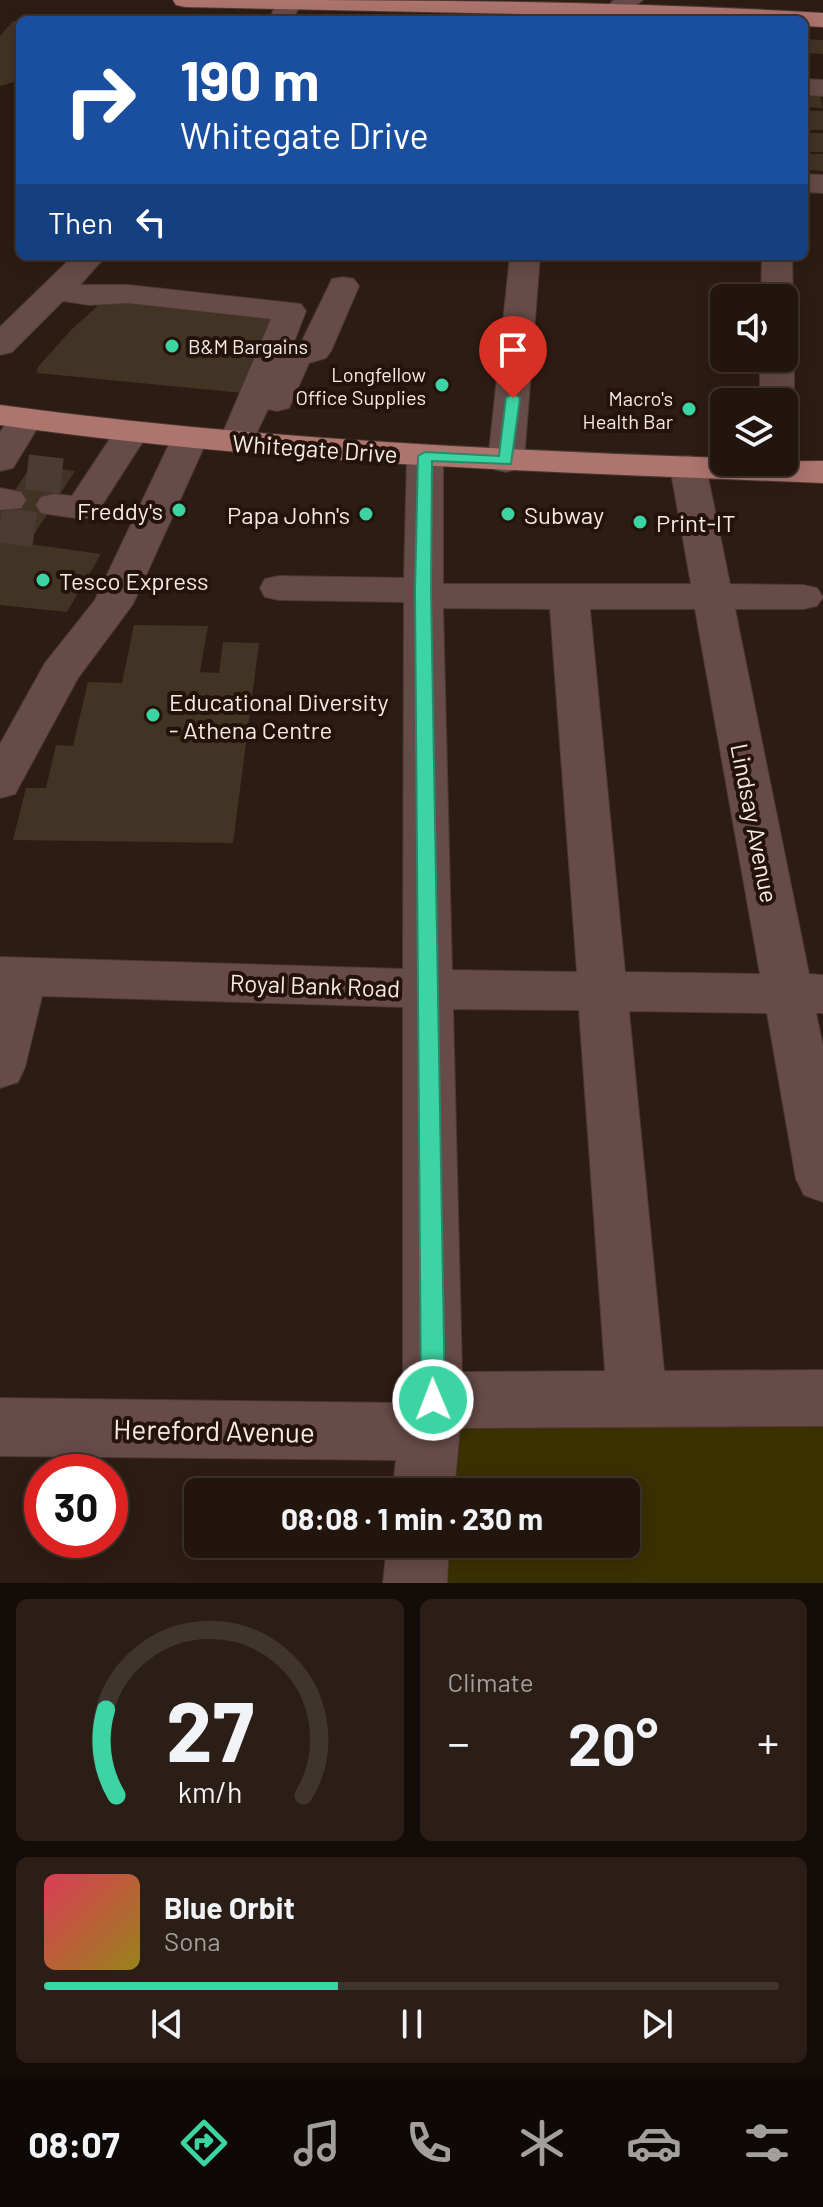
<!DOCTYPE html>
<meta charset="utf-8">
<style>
:root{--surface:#22150e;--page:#2a1e17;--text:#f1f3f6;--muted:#a29f9e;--line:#3f342e;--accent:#3dd4a3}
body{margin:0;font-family:Barlow,sans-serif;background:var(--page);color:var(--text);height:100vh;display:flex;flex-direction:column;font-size:30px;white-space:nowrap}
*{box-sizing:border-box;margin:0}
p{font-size:26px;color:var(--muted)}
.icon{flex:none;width:44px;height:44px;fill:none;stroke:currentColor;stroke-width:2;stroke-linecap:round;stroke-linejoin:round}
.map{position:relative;height:1583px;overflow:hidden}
.drawer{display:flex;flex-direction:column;gap:16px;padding:16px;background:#130c08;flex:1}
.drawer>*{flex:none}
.banner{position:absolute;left:16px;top:16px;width:792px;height:244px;border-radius:12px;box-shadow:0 4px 20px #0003,0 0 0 2px var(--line);background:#1a4fa0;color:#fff;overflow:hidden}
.controls{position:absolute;left:710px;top:284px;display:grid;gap:16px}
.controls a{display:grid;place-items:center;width:88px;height:88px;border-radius:12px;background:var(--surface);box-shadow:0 4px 20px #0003,0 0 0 2px var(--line);font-size:40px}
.speed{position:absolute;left:24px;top:1454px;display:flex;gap:16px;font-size:40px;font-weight:700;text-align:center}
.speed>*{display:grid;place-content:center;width:104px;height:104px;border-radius:50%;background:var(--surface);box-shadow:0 4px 20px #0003,0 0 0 2px var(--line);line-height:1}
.speed .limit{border:12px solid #d22;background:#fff;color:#111}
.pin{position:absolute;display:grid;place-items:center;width:68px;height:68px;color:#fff;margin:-82px -34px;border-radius:50% 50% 50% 0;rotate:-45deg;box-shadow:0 0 8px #0007}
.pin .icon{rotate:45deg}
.me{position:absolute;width:88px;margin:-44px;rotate:359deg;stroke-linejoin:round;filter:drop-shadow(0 0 6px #0008)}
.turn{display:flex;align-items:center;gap:28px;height:168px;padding:0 32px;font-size:36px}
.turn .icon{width:104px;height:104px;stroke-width:2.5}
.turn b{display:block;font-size:56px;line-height:68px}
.then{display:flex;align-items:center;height:76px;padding:0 32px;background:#0003;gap:16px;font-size:30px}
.big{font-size:60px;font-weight:700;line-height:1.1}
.drawer .card{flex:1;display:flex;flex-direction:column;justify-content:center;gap:12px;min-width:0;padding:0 28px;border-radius:12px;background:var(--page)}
.drawer .dial{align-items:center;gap:0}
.dial svg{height:208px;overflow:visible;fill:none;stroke:var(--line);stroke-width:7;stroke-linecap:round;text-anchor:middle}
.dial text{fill:var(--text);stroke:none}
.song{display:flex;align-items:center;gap:24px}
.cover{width:96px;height:96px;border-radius:12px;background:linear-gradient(135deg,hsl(350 70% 55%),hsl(50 70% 35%))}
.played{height:8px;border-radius:4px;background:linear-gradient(90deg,var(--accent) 40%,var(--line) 40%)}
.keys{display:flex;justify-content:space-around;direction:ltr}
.heat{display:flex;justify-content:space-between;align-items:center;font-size:44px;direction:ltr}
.drawer .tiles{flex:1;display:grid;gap:16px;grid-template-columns:1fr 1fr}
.card:last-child{grid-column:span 2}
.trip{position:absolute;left:184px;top:1478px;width:456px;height:80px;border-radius:12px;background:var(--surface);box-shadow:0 4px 20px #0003,0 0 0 2px var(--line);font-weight:700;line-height:80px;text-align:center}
.menu{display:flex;height:128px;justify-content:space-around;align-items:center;background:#0e0806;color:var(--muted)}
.menu .icon{width:56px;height:56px}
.menu .active{color:var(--accent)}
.menu b{font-size:36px;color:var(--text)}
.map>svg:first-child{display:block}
.green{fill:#3b3000}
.building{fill:#413425}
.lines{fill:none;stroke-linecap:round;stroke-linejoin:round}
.minor-tunnel{stroke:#4b3b32;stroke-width:35;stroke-dasharray:35 17;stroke-linecap:butt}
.minor-casing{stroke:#493930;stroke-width:2}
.major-casing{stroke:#493930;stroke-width:2}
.minor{fill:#674b48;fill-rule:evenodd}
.major{fill:#ae746e;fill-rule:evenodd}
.route{fill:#3dd4a3;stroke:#288a6a;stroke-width:2}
.poi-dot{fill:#3dd4a3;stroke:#23130a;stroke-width:3}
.labels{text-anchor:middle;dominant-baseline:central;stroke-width:8;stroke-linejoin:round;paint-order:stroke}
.far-poi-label{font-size:20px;fill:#f7eae4;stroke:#23130a;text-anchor:end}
.street-label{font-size:24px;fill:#f7eae4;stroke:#23130a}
.poi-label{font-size:24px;fill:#f7eae4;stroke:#23130a;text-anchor:start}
.near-street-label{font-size:28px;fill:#f7eae4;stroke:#23130a}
</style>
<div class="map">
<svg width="823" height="1583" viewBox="0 0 823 1583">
<rect width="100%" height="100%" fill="#2d1c13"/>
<path class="green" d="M823,1398V1583H416L420,1544H626V1492H425L433,1400Z"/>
<path class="building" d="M13,21H20V80L0,86V36Z
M804,39L823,40V54L804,53Z
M804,90H819L823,108L804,107Z
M804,111H823V130H804Z
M804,133H823V152H805Z
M804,154H823V171L807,170Z
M103,301L274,320L243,393L37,373L38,367L71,330Z
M32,465L75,471L35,533L0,528V512Z
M0,540L101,554L67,612L0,605Z
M134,625L208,626L200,672L219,673L223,642L259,643L233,843L13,840L26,788H46L56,745L73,746L88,682L122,683Z"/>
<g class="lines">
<path class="minor-tunnel" d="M27,472L73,477
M0,525L37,530"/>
<g class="minor-casing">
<path id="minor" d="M278,0H302L293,20H269Z
M614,0H643L620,17H602L599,12Z
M804,79L823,80V96L804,95Z
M804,174L823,175V193L804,192Z
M73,256H106L80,285H128L301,304L306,311L292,347L300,345L332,279L343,277L354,279L359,286L331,351L326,358L309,363L289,408L277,411L268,409L249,449L237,453L225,449L219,442L271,319L128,303L90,305L63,301L12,352L0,355V327Z
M510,256H540L524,461L519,469L506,472L493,469L488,461Z
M762,256H792L793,298L788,305L784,306V298H761Z
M784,350L794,358V402L784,411V402H760V358H784Z
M26,409L38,412L43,419L13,468L0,471V432L14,412Z
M131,421L143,425L149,432L95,516L82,519L41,513L36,505L41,497L54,494L72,496L119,425Z
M190,427L202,431L208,438L133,604L78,678L15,794L0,798V744L45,663L95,600L172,438L178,431Z
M425,445L438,448L443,456V584H691L670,467L675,459L688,456L701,459L706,467L730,584L803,585L817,588L823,597L817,606L803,609H735L809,974L823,975V1013H816L823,1046V1202L804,1195L796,1179L767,1013L629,1011L664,1371L823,1370V1426L460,1428L454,1492H392L396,1460L0,1456V1398L403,1403V1007L42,996L25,1067L18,1082L0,1088V957L403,969L404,602L279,600L265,597L260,588L265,579L279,576L404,578L407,456L412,448ZM443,608L550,609L577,972L452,970ZM590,609H695L760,974L625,972ZM453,1009L579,1010L605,1371L462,1372Z
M0,488L21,492L26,500L21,508L0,510Z
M387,1544H449L447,1583H383Z"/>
</g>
<g class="major-casing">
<path id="major" d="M173,0C390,0 607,0 823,13V27L804,26V20L185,7L176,5Z
M0,405C241,438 482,449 724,458V462L823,461V483C548,472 273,464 0,425Z"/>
</g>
<use href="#minor" class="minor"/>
<use href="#major" class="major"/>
</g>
<path class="route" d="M513,394L520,398L511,464L432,461L431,590L445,1400L442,1408L433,1412L425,1408L421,1400L415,590L418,456L425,452L499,456L506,398Z"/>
<g class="poi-dot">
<circle cx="172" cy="346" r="8"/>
<circle cx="442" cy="385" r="8"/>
<circle cx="689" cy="409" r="8"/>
<circle cx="179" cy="510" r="8"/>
<circle cx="366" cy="514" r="8"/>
<circle cx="508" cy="514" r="8"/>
<circle cx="640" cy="522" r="8"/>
<circle cx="43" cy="580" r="8"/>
<circle cx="153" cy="715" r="8"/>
</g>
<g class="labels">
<g class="far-poi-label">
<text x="188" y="346" text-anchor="start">B&amp;M Bargains</text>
<text x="426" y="374">Longfellow<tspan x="426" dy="23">Office Supplies</tspan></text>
<text x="673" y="398">Macro's<tspan x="673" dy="23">Health Bar</tspan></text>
</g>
<g class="street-label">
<text transform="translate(315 448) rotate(4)">Whitegate Drive</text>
<text transform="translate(755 823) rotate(79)">Lindsay Avenue</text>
<text transform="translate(315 985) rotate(2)">Royal Bank Road</text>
</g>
<g class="poi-label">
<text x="163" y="510" text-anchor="end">Freddy's</text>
<text x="350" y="514" text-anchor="end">Papa John's</text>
<text x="524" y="514">Subway</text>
<text x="656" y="522">Print-IT</text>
<text x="59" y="580">Tesco Express</text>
<text x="169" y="701">Educational Diversity<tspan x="169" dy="28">- Athena Centre</tspan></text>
</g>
<g class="near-street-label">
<text transform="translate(214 1430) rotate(1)">Hereford Avenue</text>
</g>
</g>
</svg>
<div class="controls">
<a><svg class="icon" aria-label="sound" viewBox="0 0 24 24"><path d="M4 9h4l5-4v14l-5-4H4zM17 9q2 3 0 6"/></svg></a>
<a><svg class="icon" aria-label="layers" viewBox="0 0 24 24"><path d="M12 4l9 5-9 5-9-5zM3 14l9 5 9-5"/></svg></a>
</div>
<div class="speed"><div class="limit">30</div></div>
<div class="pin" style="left:513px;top:398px;background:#d93025"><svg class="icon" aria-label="arrive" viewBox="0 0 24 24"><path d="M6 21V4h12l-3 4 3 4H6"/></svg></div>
<svg class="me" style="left:433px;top:1400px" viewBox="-20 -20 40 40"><circle r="17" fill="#3dd4a3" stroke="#fff" stroke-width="3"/><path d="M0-11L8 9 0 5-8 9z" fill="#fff"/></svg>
<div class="trip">08:08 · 1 min · 230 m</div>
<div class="banner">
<div class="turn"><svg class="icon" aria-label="right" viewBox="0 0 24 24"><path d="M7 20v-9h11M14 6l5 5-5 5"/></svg><div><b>190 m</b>Whitegate Drive</div></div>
<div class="then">Then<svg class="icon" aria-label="left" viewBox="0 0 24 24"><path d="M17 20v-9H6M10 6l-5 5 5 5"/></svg></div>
</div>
</div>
<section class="drawer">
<div class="tiles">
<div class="card dial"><svg viewBox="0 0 100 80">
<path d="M14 69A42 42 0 1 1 86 69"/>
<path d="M14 69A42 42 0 0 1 10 36" stroke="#3dd4a3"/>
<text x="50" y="56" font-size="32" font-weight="700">27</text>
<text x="50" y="72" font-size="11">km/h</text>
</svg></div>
<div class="card"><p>Climate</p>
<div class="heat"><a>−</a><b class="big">20°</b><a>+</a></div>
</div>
<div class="card">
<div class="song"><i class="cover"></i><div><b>Blue Orbit</b><p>Sona</p></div></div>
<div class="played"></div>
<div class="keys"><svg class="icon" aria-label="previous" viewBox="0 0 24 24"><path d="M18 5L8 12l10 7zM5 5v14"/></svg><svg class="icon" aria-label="pause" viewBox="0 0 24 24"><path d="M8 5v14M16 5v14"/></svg><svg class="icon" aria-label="next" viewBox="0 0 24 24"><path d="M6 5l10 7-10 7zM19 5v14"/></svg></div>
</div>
</div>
</section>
<nav class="menu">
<b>08:07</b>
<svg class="icon active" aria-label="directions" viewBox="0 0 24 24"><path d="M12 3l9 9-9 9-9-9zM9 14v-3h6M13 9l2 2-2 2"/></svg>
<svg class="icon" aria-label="music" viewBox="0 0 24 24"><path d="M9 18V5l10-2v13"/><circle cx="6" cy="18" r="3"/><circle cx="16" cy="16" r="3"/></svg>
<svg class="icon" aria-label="phone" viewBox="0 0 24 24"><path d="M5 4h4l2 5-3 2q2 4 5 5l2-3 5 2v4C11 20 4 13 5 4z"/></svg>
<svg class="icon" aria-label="climate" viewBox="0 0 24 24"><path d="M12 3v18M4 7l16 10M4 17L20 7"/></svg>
<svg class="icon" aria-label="car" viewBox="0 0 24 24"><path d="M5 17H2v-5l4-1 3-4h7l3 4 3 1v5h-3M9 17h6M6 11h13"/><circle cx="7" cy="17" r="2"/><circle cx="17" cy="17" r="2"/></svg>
<svg class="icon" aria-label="filters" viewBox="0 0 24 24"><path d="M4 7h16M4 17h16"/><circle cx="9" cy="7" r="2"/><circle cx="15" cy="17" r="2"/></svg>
</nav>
